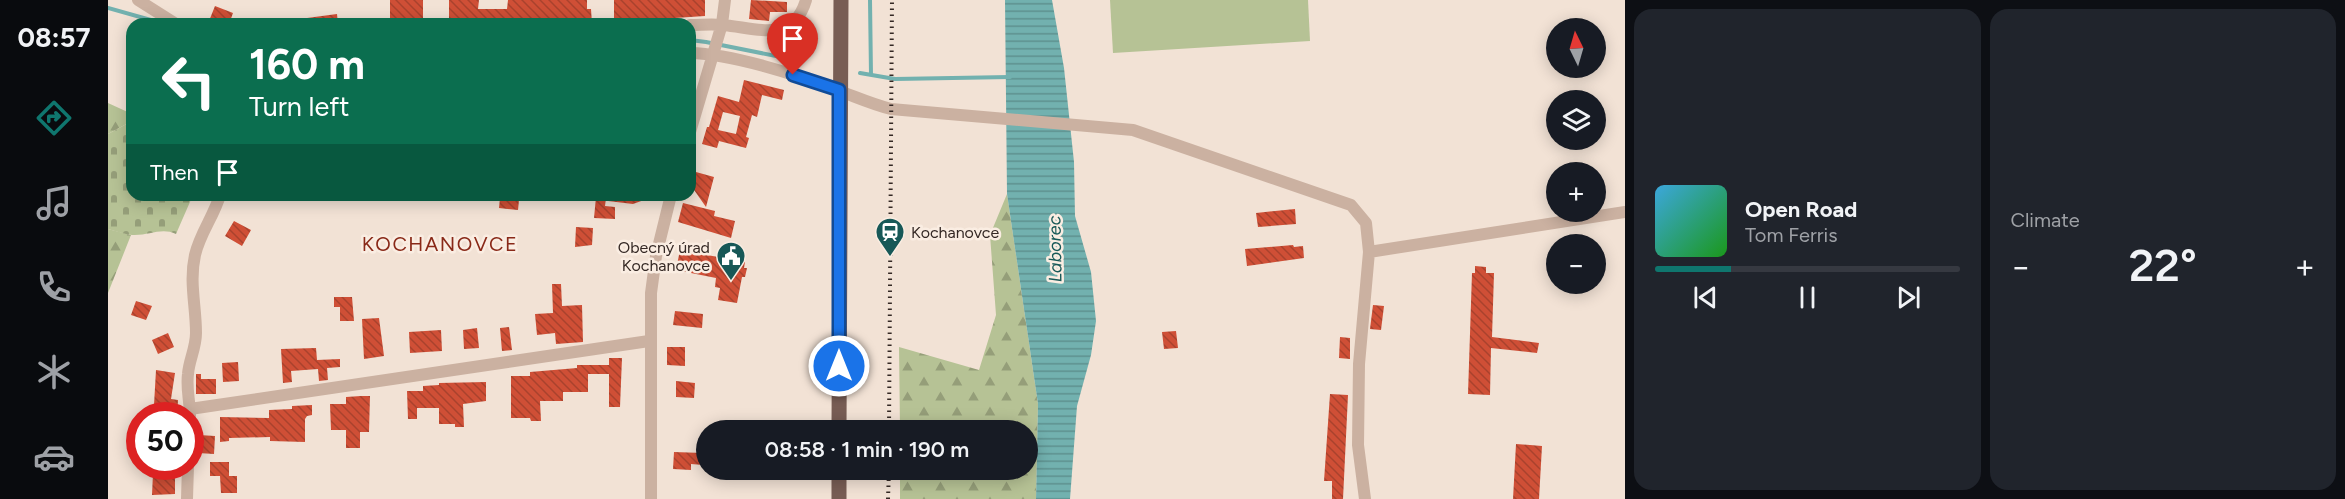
<!DOCTYPE html>
<meta charset="utf-8">
<style>
:root{--surface:#171b24;--page:#20242c;--text:#f1f3f6;--muted:#9ea1a6;--line:#363941;--accent:#0f766e}
body{margin:0;font-family:Figtree,sans-serif;background:var(--page);color:var(--text);height:100vh;display:flex;flex-direction:column;font-size:22px;white-space:nowrap}
*{box-sizing:border-box;margin:0}
p{font-size:20px;color:var(--muted)}
.icon{flex:none;width:33px;height:33px;fill:none;stroke:currentColor;stroke-width:2;stroke-linecap:round;stroke-linejoin:round}
.map{position:relative;flex:1;overflow:hidden}
.panel{display:flex;flex-direction:column;gap:9px;padding:9px;background:#0d0f14;width:720px}
.panel>*{flex:none}
.hud{position:absolute;left:18px;top:18px;width:570px;height:183px;border-radius:18px;box-shadow:0 3px 15px #0003;background:#0b6e4f;color:#fff;overflow:hidden}
.needle{width:39px;rotate:355deg}
.fabs{position:absolute;left:1438px;top:18px;display:grid;gap:12px}
.fabs a{display:grid;place-items:center;width:60px;height:60px;border-radius:50%;background:var(--surface);box-shadow:0 3px 15px #0003;font-size:30px}
.speed{position:absolute;left:18px;top:402px;display:flex;gap:12px;font-size:30px;font-weight:700;text-align:center}
.speed>*{display:grid;place-content:center;width:78px;height:78px;border-radius:50%;background:var(--surface);box-shadow:0 3px 15px #0003;line-height:1}
.speed .limit{border:9px solid #d22;background:#fff;color:#111}
.pin{position:absolute;display:grid;place-items:center;width:51px;height:51px;color:#fff;margin:-62px -26px;border-radius:50% 50% 50% 0;rotate:-45deg;box-shadow:0 0 6px #0007}
.pin .icon{rotate:45deg}
.me{position:absolute;width:66px;margin:-33px;rotate:0deg;stroke-linejoin:round;filter:drop-shadow(0 0 4px #0008)}
.turn{display:flex;align-items:center;gap:21px;height:126px;padding:0 24px;font-size:27px}
.turn .icon{width:78px;height:78px;stroke-width:2.5}
.turn b{display:block;font-size:42px;line-height:51px}
.then{display:flex;align-items:center;height:57px;padding:0 24px;background:#0003;gap:12px;font-size:22px}
.big{font-size:45px;font-weight:600;line-height:1.1}
.panel .card{flex:1;display:flex;flex-direction:column;justify-content:center;gap:9px;min-width:0;padding:0 21px;border-radius:18px;background:var(--page)}
.song{display:flex;align-items:center;gap:18px}
.cover{width:72px;height:72px;border-radius:9px;background:linear-gradient(135deg,hsl(200 70% 55%),hsl(120 70% 35%))}
.played{height:6px;border-radius:3px;background:linear-gradient(90deg,var(--accent) 25%,var(--line) 25%)}
.keys{display:flex;justify-content:space-around;direction:ltr}
.heat{display:flex;justify-content:space-between;align-items:center;font-size:33px;direction:ltr}
.panel .tiles{flex:1;display:grid;gap:9px;grid-template-columns:repeat(2,1fr)}
.trip{position:absolute;left:588px;top:420px;width:342px;height:60px;border-radius:30px;background:var(--surface);box-shadow:0 3px 15px #0003;font-weight:600;line-height:60px;text-align:center}
main{display:flex;flex:1;min-height:0}
.menu{display:flex;flex-direction:column;width:108px;justify-content:space-around;align-items:center;background:#090b0e;color:var(--muted)}
.menu .icon{width:42px;height:42px}
.menu .on{color:var(--accent)}
.menu b{font-size:27px;color:var(--text)}
.map>svg:first-child{display:block}
.forest{fill:url(#forest-firs)}
.cemetery{fill:url(#cemetery-stones)}
.pitch{fill:#b6c295}
.water{fill:url(#water-rules)}
.lines{fill:none;stroke-linecap:round;stroke-linejoin:round}
.stream{stroke:#72b1af;stroke-width:4}
.building{fill:url(#building-back-hatch);fill-rule:evenodd}
.minor{stroke:#cbb1a1;stroke-width:12}
.major{stroke:#785d54;stroke-width:15}
.rail{stroke:#342824;stroke-width:4;stroke-dasharray:1.5 4.5;stroke-linecap:butt}
.route-casing{stroke:#114b97;stroke-width:15}
.route{stroke:#1a73e8;stroke-width:10}
.labels{text-anchor:middle;dominant-baseline:central;stroke-width:5;stroke-linejoin:round;paint-order:stroke}
.poi-label{font-size:16px;fill:#342824;stroke:#faede2;text-anchor:start}
.water-label{font-size:18px;font-style:italic;fill:#175857;stroke:#faede2}
.quarter-label{font-size:20px;letter-spacing:1.5px;fill:#892918;stroke:#faede2}
</style>
<main>
<nav class="menu">
<b>08:57</b>
<svg class="icon on" aria-label="directions" viewBox="0 0 24 24"><path d="M12 3l9 9-9 9-9-9zM9 14v-3h6M13 9l2 2-2 2"/></svg>
<svg class="icon" aria-label="music" viewBox="0 0 24 24"><path d="M9 18V5l10-2v13"/><circle cx="6" cy="18" r="3"/><circle cx="16" cy="16" r="3"/></svg>
<svg class="icon" aria-label="phone" viewBox="0 0 24 24"><path d="M5 4h4l2 5-3 2q2 4 5 5l2-3 5 2v4C11 20 4 13 5 4z"/></svg>
<svg class="icon" aria-label="climate" viewBox="0 0 24 24"><path d="M12 3v18M4 7l16 10M4 17L20 7"/></svg>
<svg class="icon" aria-label="car" viewBox="0 0 24 24"><path d="M5 17H2v-5l4-1 3-4h7l3 4 3 1v5h-3M9 17h6M6 11h13"/><circle cx="7" cy="17" r="2"/><circle cx="17" cy="17" r="2"/></svg>
</nav>
<div class="map">
<svg width="1517" height="499" viewBox="0 0 1517 499">
<defs>
<pattern id="forest-firs" width="22" height="20" patternUnits="userSpaceOnUse" patternTransform="scale(1.5)"><rect width="22" height="20" fill="#b6c295"/><path d="M5 1l3.5 6h-7zM16 11l3.5 6h-7z" fill="#959e79"/></pattern>
<pattern id="cemetery-stones" width="16" height="16" patternUnits="userSpaceOnUse" patternTransform="scale(1.5)"><rect width="16" height="16" fill="#b6c295"/><path d="M2 7V4a2 2 0 0 1 4 0v3zM10 15v-3a2 2 0 0 1 4 0v3z" fill="#959e79"/></pattern>
<pattern id="water-rules" width="6" height="5" patternUnits="userSpaceOnUse" patternTransform="scale(1.5)"><rect width="6" height="5" fill="#72b1af"/><path d="M0 2.5h6" fill="none" stroke="#5e908e"/></pattern>
<pattern id="building-back-hatch" width="6" height="6" patternUnits="userSpaceOnUse" patternTransform="scale(1.5)"><rect width="6" height="6" fill="#cf4f36"/><path d="M-1 5l2 2M0 0l6 6M5-1l2 2" fill="none" stroke="#a9422d"/></pattern>
</defs>
<rect width="100%" height="100%" fill="#f2e2d5"/>
<path class="forest" d="M0,103L24,114V121L0,134Z
M899,194L930,404L928,499H792V470H920V430H792L791,347L871,370L888,315L882,235Z
M0,229L23,235L0,293Z"/>
<path class="cemetery" d="M24,121V195H85L68,234C53,227 41,236 24,235C16,234 8,231 0,229V134Z"/>
<path class="pitch" d="M1002,0H1200L1202,41L1005,53Z"/>
<path class="water" d="M897,0H944L956,68L966,162L967,216L983,272L988,321L983,355L969,406L962,499H928L930,404L899,194Z"/>
<g class="lines">
<path class="stream" d="M762,0L763,75
M0,8L57,24
M582,40L598,42L688,60
M752,73L787,79L902,77"/>
</g>
<path class="building" d="M282,0H315V24H282Z
M341,0H371L370,9H399L400,0H479V9H483L484,24H341Z
M506,0H597V16L506,22Z
M643,0L679,2V12H662L661,21L641,19Z
M107,6L125,13L121,24H109L101,21Z
M229,14L230,24H199V18Z
M636,80L676,90L674,100L654,95L649,117L644,115L638,137L641,138L638,148L611,141L609,148L594,144L599,127H601L610,96L631,102ZM615,112L632,116L628,134L610,130Z
M588,172L606,177L598,207L584,187Z
M500,195H546L547,196L525,204L500,201Z
M488,197L498,198L497,206L507,207V219L486,218Z
M392,198L411,200L410,210L391,208Z
M575,203L607,211L606,216L627,221L623,238L570,222Z
M1187,209L1188,224L1150,227L1148,213Z
M126,221L143,230L134,246L117,236Z
M468,227L485,228L484,245L467,247Z
M1185,245L1186,247L1195,246L1196,258L1139,266L1137,249Z
M572,250L637,262L636,268H639L637,277H634L629,303L610,300L612,288L607,287L608,278L568,270Z
M1367,266L1378,267V273H1386L1384,337L1431,343L1429,353L1383,348L1382,395L1360,394L1364,273H1367Z
M444,284H453L454,306L474,305L475,342L448,344L447,333L429,335L427,314L445,313Z
M226,297H244L246,321H232V307H226Z
M28,301L44,306L38,320L23,315Z
M1265,305L1276,306L1273,330L1262,329Z
M567,311L595,314L594,328L565,325Z
M271,318L276,356L256,359L254,319Z
M401,327L404,350L394,351L392,328Z
M369,328L371,348L356,349L355,330Z
M333,330L334,351L302,353L301,332Z
M1068,331L1070,348L1056,349L1054,332Z
M60,333L66,347L50,354L44,340Z
M1232,337L1242,338V359L1231,358Z
M559,347H577V366L559,365Z
M208,348L209,360L232,359V367L219,368L220,380L211,381L210,369L183,371L184,382L175,383L173,349Z
M501,358H514L512,407H501V374H480V392H455V401H432L433,421H423L422,418H403V376H422V372L469,368V365H501Z
M130,362L131,381L115,382L114,363Z
M48,370L67,373L63,399L70,400L69,416H57L58,406L46,405Z
M88,374H93V379H108V394H88Z
M568,381L587,383L586,398L568,397Z
M378,382V401L355,404L356,427H347V424H331V408H309V419H300L299,391H315V386L331,385V383Z
M1222,394L1240,395L1235,499H1224V481H1216Z
M253,396H262L261,432H252V448H238V430H223L222,404H238V397Z
M204,405V415L199,416L197,419V442L162,441V437L121,438V441L112,442V417L161,418V410L184,409V406Z
M91,435L107,436L106,454L90,453Z
M1408,444L1434,446L1431,499H1405Z
M566,452L595,453V465L583,464V470L565,469Z
M102,462H121V476H129V493H113L112,476H102Z
M50,466H67V494L44,495L45,473H50Z"/>
<g class="lines">
<path class="minor" d="M30,0L68,24
M582,25C593,25 604,24 615,25C649,28 685,44 698,0
M582,53C624,54 686,74 726,89C746,96 763,104 783,109L1025,130L1243,205L1258,223L1261,252L1251,364L1250,445L1257,499
M582,132L614,24L617,0
M1261,252L1517,212
M82,409L541,341
M82,416C82,401 78,389 80,374C81,360 88,348 88,333C88,306 81,282 87,255C92,233 106,216 112,195
M79,499L80,466
M543,499V293L548,256L563,195"/>
<path class="major" d="M731,430L733,0
M731,470V499"/>
<path class="rail" d="M781,430L784,0
M780,499L781,470"/>
</g>
<g class="lines">
<g class="route-casing">
<path id="route" d="M685,75L731,90V366"/>
</g>
<use href="#route" class="route"/>
</g>
<defs>
<g id="station-pin" transform="scale(1.5)"><path d="M0 17L-7.5 6A9.5 9.5 0 1 1 7.5 6Z" fill="#175857" stroke="#faede2"/><path d="M-3-6H3Q5-6 5-4V2Q5 4 3 4L4.5 6H3L1.5 4h-3L-3 6H-4.5L-3 4Q-5 4-5 2V-4Q-5-6-3-6ZM-3.5-4v3h7v-3ZM-3.5 1v1.5H-2V1ZM2 1v1.5H3.5V1Z" fill="#fff"/></g>
<g id="civic-pin" transform="scale(1.5)"><path d="M0 17L-7.5 6A9.5 9.5 0 1 1 7.5 6Z" fill="#175857" stroke="#faede2"/><path d="M-.6-6.5H3V-4.5H.6V-3L4-1V1h2V6H-6V1h2V-1L-.6-3ZM-1.2 2.5V6h2.4V2.5Z" fill="#fff"/></g>
</defs>
<g fill-rule="evenodd">
<use href="#station-pin" x="782" y="232"/>
<use href="#civic-pin" x="623" y="256"/>
</g>
<g class="labels">
<g class="poi-label">
<text x="803" y="232">Kochanovce</text>
<text x="602" y="247" text-anchor="end">Obecný úrad<tspan x="602" dy="18">Kochanovce</tspan></text>
</g>
<g class="water-label">
<text transform="translate(947 249) rotate(-91)">Laborec</text>
</g>
<g class="quarter-label">
<text x="332" y="244">KOCHANOVCE</text>
</g>
</g>
</svg>
<div class="fabs">
<a><svg class="needle" viewBox="-14 -14 28 28"><path d="M0-13l5 13h-10z" fill="#e53935"/><path d="M0 13l5-13h-10z" fill="#9ea1a6"/></svg></a>
<a><svg class="icon" aria-label="layers" viewBox="0 0 24 24"><path d="M12 4l9 5-9 5-9-5zM3 14l9 5 9-5"/></svg></a>
<a>+</a>
<a>−</a>
</div>
<div class="speed"><div class="limit">50</div></div>
<div class="pin" style="left:685px;top:75px;background:#d93025"><svg class="icon" aria-label="arrive" viewBox="0 0 24 24"><path d="M6 21V4h12l-3 4 3 4H6"/></svg></div>
<svg class="me" style="left:731px;top:366px" viewBox="-20 -20 40 40"><circle r="17" fill="#1a73e8" stroke="#fff" stroke-width="3"/><path d="M0-11L8 9 0 5-8 9z" fill="#fff"/></svg>
<div class="trip">08:58 · 1 min · 190 m</div>
<div class="hud">
<div class="turn"><svg class="icon" aria-label="left" viewBox="0 0 24 24"><path d="M17 20v-9H6M10 6l-5 5 5 5"/></svg><div><b>160 m</b>Turn left</div></div>
<div class="then">Then<svg class="icon" aria-label="arrive" viewBox="0 0 24 24"><path d="M6 21V4h12l-3 4 3 4H6"/></svg></div>
</div>
</div>
<section class="panel">
<div class="tiles">
<div class="card">
<div class="song"><i class="cover"></i><div><b>Open Road</b><p>Tom Ferris</p></div></div>
<div class="played"></div>
<div class="keys"><svg class="icon" aria-label="previous" viewBox="0 0 24 24"><path d="M18 5L8 12l10 7zM5 5v14"/></svg><svg class="icon" aria-label="pause" viewBox="0 0 24 24"><path d="M8 5v14M16 5v14"/></svg><svg class="icon" aria-label="next" viewBox="0 0 24 24"><path d="M6 5l10 7-10 7zM19 5v14"/></svg></div>
</div>
<div class="card"><p>Climate</p>
<div class="heat"><a>−</a><b class="big">22°</b><a>+</a></div>
</div>
</div>
</section>
</main>
